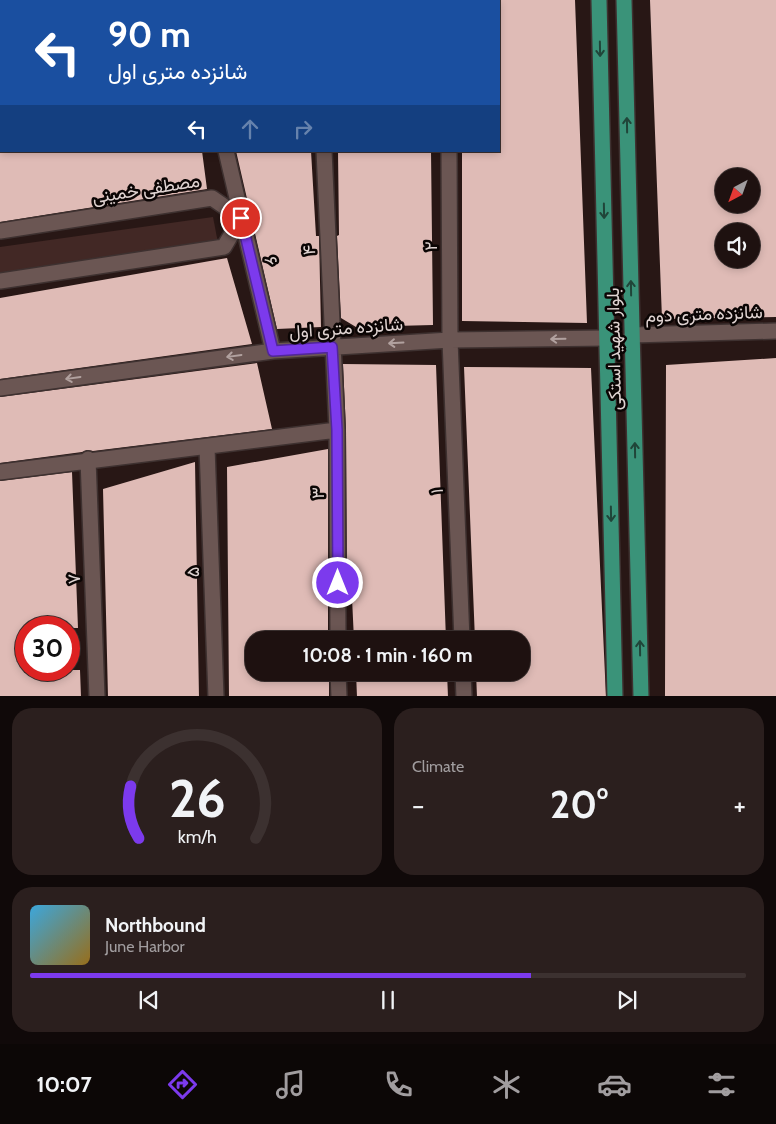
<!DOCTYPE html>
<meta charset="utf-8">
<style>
:root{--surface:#1e1110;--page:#2b1f1e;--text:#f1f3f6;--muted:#a19d9f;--line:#3c3130;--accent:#7c3aed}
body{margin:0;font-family:Cabin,Vazirmatn,sans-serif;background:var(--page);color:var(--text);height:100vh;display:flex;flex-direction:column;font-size:19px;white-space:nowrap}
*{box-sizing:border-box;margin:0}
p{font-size:16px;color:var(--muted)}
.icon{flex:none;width:28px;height:28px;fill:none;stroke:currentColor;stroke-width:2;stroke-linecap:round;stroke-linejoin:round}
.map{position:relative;height:696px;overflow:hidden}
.drawer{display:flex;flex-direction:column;gap:12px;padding:12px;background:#100909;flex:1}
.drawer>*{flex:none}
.hud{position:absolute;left:0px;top:0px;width:500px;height:152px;box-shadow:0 2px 8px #0003,0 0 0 1px var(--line);background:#1a4fa0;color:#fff;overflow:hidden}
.needle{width:32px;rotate:221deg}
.controls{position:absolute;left:715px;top:168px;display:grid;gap:10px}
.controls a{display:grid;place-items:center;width:45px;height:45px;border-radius:50%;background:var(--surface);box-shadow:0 2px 8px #0003,0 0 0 1px var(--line);font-size:25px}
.speed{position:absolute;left:15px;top:616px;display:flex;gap:10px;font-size:25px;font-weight:700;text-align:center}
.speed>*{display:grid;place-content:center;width:65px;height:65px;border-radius:50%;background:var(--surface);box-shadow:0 2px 8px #0003,0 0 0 1px var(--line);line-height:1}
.speed .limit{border:8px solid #d22;background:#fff;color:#111}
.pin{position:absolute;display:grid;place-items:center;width:42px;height:42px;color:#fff;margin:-21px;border:2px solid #fff;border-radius:50%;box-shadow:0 1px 5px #0007}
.me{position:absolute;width:55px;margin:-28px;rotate:0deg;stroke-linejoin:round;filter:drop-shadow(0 0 4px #0008)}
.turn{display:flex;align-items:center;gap:18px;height:105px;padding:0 25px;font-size:22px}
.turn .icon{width:65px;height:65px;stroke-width:2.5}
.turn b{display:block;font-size:35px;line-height:42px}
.lanes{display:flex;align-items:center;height:48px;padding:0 25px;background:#0003;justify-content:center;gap:25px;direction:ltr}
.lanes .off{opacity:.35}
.big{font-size:38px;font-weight:700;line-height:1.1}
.drawer .widget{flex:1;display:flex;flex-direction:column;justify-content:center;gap:8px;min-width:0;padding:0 18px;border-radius:20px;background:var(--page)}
.drawer .dial{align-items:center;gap:0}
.dial svg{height:130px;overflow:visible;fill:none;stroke:var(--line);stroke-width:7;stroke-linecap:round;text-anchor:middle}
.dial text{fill:var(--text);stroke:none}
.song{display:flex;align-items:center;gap:15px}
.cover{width:60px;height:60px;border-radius:8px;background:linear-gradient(135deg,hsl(200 70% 55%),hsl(40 70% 35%))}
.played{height:5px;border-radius:2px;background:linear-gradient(90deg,var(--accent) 70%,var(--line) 70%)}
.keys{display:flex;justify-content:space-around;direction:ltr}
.heat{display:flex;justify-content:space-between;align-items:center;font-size:28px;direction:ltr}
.drawer .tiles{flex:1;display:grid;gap:12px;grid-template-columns:1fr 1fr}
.widget:last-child{grid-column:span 2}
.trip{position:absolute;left:245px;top:631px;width:285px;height:50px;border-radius:20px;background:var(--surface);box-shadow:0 2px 8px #0003,0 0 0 1px var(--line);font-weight:700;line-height:50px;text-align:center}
.menu{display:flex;height:80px;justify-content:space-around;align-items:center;background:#0c0706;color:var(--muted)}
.menu .icon{width:35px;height:35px}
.menu .current{color:var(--accent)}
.menu b{font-size:22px;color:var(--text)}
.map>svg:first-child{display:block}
.green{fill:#422825}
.building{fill:#dfbbb6;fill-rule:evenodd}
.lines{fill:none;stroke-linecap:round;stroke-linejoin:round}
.minor-casing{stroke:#3e3130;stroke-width:18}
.major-casing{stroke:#3e3130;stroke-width:18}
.minor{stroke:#6b5653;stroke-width:15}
.major{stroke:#3a9379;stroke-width:15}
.oneway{stroke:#204539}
.oneway2{stroke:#b1a19f}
.route-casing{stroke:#51269a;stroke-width:12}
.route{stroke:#7c3aed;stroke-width:9}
.labels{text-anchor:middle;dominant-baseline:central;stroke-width:5;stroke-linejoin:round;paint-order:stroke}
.street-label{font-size:18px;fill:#dfd3d1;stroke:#0b0504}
</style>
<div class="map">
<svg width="776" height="697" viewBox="0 0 776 697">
<rect width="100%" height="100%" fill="#281715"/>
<path class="green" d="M213,217L218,243L0,275V247Z"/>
<path class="building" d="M499,0H575L587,323L462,321V151H499Z
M650,0H776V317L662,319ZM724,176H751V204H724ZM724,231H751V259H724Z
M0,151H202L207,189L0,222Z
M236,151H311L316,236H319L321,327L277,329Z
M338,151H431L433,325L356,327L341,318L337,236L339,235Z
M227,258L252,344L0,379V298Z
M776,358V697H665L666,365Z
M257,363L272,429L93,451L87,450L82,452L0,463V397Z
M343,364L436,365L446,640H354L351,577H347L346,430Z
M464,367L591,368L606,697H477L476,672H521V640H475Z
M328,449V640H254V672H329V697H229L227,467Z
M195,462L199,697H108L103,489Z
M72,472L78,628H26V670H80L81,697H0V481Z
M356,672H447L448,697H357Z"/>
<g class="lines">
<g class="minor-casing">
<path id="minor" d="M53,0L54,1
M145,0V1
M318,0V1
M449,0V1
M276,1L285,0
M0,44L1,43
M226,151L273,351
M324,151L337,430L338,640
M449,151L450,340L462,640
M0,231L212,198L241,218L224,247L0,281
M632,335L776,331
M0,388L273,351L450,340L607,338
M207,447L216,697
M88,459L97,697
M0,472L337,430
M338,672L339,697
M463,672L464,697"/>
</g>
<g class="major-casing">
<path id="major" d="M599,0L615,697
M624,0L641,697"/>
</g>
<use href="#minor" class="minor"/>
<use href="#major" class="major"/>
</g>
<defs><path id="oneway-shaft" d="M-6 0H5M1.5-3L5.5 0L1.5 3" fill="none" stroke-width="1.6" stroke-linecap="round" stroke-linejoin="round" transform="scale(1.25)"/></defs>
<g class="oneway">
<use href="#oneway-shaft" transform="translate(600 49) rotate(89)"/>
<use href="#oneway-shaft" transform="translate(627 125) rotate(-91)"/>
<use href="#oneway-shaft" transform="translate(604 211) rotate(89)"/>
<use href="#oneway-shaft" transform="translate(631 288) rotate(-91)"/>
<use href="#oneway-shaft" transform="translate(635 450) rotate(-91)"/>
<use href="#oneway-shaft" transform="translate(611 514) rotate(89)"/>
<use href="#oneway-shaft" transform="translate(640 648) rotate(-91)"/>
</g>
<g class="oneway2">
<use href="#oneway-shaft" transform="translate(558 339) rotate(179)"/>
<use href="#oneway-shaft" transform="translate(396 343) rotate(177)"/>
<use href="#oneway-shaft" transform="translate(234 356) rotate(172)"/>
<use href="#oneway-shaft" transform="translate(73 378) rotate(172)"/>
</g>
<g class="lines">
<g class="route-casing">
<path id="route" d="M241,218L273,351L332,347L337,430L338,583"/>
</g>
<use href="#route" class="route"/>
</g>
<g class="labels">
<g class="street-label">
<text transform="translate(146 189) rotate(-9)">مصطفی خمینی</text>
<text transform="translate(431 246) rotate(-90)">۲</text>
<text transform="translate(309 250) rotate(-92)">۴</text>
<text transform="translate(271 261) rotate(77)">۶</text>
<text transform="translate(704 314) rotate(-2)">شانزده متری دوم</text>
<text transform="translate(346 328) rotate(-4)">شانزده متری اول</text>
<text transform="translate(614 349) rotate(-91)">بلوار شهید استکی</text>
<text transform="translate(437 491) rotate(-92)">۱</text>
<text transform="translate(318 493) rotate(-90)">۳</text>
<text transform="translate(193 572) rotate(-92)">۵</text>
<text transform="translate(74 579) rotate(-92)">۷</text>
</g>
</g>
</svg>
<div class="controls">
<a><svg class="needle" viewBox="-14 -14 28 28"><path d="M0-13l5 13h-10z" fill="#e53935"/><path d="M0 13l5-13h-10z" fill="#a19d9f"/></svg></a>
<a><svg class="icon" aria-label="sound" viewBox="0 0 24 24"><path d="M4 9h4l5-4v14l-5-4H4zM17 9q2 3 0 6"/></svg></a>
</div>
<div class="speed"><div class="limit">30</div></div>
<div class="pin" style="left:241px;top:218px;background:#d93025"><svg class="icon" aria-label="arrive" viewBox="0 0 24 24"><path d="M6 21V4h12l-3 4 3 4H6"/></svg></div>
<svg class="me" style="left:338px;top:583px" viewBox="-20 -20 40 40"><circle r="17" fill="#7c3aed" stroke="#fff" stroke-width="3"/><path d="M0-11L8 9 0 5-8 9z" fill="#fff"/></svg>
<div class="trip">10:08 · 1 min · 160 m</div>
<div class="hud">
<div class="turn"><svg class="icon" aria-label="left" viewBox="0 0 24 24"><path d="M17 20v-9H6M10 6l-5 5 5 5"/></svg><div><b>90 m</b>شانزده متری اول</div></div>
<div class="lanes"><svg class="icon" aria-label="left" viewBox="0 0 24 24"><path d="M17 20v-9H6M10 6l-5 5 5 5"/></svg><svg class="icon off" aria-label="ahead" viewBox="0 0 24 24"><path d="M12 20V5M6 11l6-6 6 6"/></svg><svg class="icon off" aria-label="right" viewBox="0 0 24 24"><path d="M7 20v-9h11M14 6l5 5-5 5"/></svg></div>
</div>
</div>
<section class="drawer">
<div class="tiles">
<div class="widget dial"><svg viewBox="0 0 100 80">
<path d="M14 69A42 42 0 1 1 86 69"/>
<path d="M14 69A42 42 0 0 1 9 37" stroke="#7c3aed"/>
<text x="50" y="56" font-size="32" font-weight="700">26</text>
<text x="50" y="72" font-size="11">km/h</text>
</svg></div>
<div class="widget"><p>Climate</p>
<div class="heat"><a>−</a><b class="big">20°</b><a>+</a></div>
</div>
<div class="widget">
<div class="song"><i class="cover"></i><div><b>Northbound</b><p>June Harbor</p></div></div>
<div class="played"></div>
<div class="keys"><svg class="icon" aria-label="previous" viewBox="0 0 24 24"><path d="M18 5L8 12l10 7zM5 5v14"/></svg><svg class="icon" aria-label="pause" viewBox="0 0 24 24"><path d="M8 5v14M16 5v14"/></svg><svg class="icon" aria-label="next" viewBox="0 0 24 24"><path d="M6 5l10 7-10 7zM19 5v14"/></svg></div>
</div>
</div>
</section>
<nav class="menu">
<b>10:07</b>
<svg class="icon current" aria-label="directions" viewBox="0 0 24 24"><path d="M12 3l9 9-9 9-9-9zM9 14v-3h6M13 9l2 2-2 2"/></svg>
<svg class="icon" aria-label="music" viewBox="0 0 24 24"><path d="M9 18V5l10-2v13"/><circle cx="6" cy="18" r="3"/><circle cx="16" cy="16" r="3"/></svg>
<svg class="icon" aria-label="phone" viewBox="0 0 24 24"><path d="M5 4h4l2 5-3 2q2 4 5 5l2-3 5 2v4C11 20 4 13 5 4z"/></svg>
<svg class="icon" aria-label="climate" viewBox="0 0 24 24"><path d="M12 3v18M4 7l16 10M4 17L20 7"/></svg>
<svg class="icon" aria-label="car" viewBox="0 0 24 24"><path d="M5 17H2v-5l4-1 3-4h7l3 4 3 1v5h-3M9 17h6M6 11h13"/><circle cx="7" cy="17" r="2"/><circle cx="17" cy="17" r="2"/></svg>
<svg class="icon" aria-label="filters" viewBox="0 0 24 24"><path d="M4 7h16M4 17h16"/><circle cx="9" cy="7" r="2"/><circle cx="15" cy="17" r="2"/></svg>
</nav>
